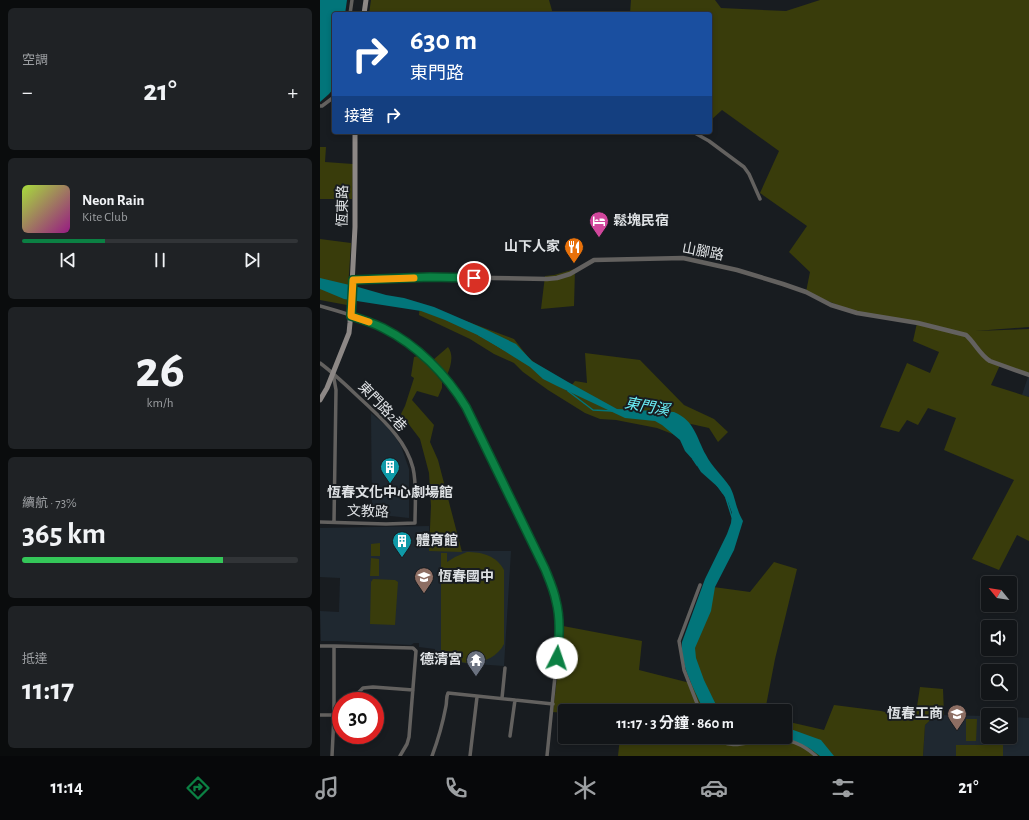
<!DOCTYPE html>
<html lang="zh-TW">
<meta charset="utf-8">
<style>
:root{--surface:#121518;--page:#1f2225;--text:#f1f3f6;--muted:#9c9fa2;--line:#313437;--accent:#0b8043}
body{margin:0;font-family:"Alegreya Sans","Noto Sans TC",sans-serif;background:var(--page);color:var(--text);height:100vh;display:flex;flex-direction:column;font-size:15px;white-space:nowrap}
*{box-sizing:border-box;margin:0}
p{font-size:13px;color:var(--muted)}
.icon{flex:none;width:22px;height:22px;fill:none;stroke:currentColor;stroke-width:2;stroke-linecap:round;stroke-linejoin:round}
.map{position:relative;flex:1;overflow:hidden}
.details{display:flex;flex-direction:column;gap:8px;padding:8px;background:#0a0c0d;width:320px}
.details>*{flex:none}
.top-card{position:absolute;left:12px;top:12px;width:380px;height:122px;border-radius:4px;box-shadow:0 2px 6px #0003,0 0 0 1px var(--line);background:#1a4fa0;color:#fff;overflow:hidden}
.needle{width:26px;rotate:300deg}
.controls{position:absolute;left:661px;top:576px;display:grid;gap:8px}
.controls a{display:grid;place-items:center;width:36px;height:36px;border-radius:4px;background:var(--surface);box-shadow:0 2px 6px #0003,0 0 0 1px var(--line);font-size:20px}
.speed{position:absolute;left:12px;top:692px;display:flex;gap:8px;font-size:20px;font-weight:700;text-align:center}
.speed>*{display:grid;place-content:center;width:52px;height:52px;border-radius:50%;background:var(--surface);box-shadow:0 2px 6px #0003,0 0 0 1px var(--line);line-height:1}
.speed .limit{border:6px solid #d22;background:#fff;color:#111}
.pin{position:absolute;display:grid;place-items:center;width:34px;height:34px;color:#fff;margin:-17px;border:2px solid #fff;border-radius:50%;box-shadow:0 1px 4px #0007}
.me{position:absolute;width:44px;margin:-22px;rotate:4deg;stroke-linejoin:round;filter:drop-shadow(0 0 3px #0008)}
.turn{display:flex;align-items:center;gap:14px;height:84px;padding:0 12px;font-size:18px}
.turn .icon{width:52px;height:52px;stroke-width:2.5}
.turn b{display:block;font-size:28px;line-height:34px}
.then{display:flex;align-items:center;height:38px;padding:0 12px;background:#0003;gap:8px;font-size:15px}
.big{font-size:30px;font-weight:700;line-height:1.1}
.details .widget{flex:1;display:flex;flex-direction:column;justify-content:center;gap:6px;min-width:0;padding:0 14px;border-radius:6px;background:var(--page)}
.details .dial{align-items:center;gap:0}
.dial b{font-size:52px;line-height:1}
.song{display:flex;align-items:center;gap:12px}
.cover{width:48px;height:48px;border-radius:6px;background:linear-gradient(135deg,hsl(80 70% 55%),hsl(310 70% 35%))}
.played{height:4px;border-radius:2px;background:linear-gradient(90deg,var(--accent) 30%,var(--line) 30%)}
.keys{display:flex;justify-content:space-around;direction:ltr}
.heat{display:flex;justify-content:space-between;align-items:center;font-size:22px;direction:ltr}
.charge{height:6px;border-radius:3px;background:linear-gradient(90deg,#34c759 73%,var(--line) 0)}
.trip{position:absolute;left:238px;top:704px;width:234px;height:40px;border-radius:4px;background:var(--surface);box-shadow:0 2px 6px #0003,0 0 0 1px var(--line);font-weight:700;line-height:40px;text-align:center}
.tab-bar{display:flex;height:64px;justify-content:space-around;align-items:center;background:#07080a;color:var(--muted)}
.tab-bar .icon{width:28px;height:28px}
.tab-bar .selected{color:var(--accent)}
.tab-bar b{font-size:18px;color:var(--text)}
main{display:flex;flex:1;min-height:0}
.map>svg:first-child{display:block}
.built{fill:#1f2830}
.green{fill:#393c0b}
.water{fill:#02757a}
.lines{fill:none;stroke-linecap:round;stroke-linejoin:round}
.stream{stroke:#02757a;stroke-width:1.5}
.minor{stroke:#63615f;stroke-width:3.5}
.tertiary{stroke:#63615f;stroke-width:4.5}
.secondary{stroke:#8d8886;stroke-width:5}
.route-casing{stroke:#07532c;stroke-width:10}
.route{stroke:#0b8043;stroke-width:7}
.slow{stroke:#f59e0b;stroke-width:7}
.labels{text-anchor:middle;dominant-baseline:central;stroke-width:4;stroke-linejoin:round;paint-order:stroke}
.street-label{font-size:14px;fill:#dfe2e5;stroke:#181c20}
.poi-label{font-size:14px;font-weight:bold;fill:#dfe2e5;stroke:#181c20;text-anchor:start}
.water-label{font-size:15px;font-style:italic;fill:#6bf0f8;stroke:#181c20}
</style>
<main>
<section class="details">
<div class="widget"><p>空調</p>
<div class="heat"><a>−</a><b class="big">21°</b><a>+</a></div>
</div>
<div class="widget">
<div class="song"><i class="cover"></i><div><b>Neon Rain</b><p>Kite Club</p></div></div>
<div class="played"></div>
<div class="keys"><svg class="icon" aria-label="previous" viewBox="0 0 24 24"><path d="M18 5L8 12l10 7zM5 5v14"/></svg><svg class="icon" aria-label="pause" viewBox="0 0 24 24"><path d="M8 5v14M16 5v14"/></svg><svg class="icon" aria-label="next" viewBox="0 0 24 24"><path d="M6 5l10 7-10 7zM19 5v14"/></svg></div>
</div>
<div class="widget dial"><b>26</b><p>km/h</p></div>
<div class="widget"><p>續航 · 73%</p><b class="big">365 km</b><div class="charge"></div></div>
<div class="widget"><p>抵達</p><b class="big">11:17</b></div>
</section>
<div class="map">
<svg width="709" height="756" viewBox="0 0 709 756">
<rect width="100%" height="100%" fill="#181c20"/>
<path class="built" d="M709,374V397L702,395Z
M51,413L71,430L81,446L89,469V518L52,514Z
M109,526V551H191L184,666L115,661V649L99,647V643H94L91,645L17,641H1L0,611L19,612L20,578L0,577V528Z
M616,715L668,716V737H690V717L709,718V756H603L605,725Z"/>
<path class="green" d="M51,0H229L233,14H49Z
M311,0H395L401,8L466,11L500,0H709V327L655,331L709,329V375L680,365L671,385L709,397V541L697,535L679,570L652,559L694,480L624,450L636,418L608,408L598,425L587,420L579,432L560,427L587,363L610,373L619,352L593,341L597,323L537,313L486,292L490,272L469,252L487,226L440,193L459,151L402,110L390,121V14H310Z
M0,147H6L5,162L33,164L32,199H0Z
M0,239L31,243L27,305L0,300Z
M255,269L254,306L221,309L225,276L234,275Z
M100,304L194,339L208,357L247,391L255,381L267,383L265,353L320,360L364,405L394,419L408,432L398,442L389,428L362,422L355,435L337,428L296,420L280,419L265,413L228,390L203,372L194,363L174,354L150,339L99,315Z
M128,347C134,355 131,366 127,375L113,360Z
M98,356L114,372L122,382V388L118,397L97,391L92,400L114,425L110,442L118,460L142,552L109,551L111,506L109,473L100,439L81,414L85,406L94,378L91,376L94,357Z
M60,543V556H51V544Z
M147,552C162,552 177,556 184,570V644C175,663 142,671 127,653L126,663H121V553H127V562L135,557Z
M51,558L59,559V576H50Z
M454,562L477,569L455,659L445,711H245V713L233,712L243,626L322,641L319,670L378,685L369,663L386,586L430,592Z
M53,579L75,580L78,582L75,625L50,624L51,582Z
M600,687L623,689L624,715H616L605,725L603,756H298L300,737H465V721L504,730L514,705L561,711L577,715L596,713Z
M646,719H657L656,741H646Z
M636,745H683V756H636Z"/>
<path class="water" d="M0,0H27L25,14H14V88L9,94L0,102Z
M0,278L38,287L66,295L84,298L114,307L165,329L196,344L212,361L248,382L297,409L354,412C375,421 376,437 386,455C391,466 403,476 410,487C414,494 415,502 418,510C419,514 421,517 423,521L414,550L395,587L391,611L375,648L376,658L384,680L399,711H384C375,690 360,666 362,642L385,579L407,534L411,523L412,513L408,502L399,488L381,472L374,461L365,451L360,440L342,425L335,421L305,418L237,386L223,379L210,367L164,338L125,320L101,311L24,299L0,289Z
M465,727L501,740L514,756H500L489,748L468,739L462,738L412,743L399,737H465Z"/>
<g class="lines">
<path class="stream" d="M159,335L185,350
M248,391L273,410L292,411
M373,459L377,465
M397,485L403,493
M406,498L412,517"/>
<path class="minor" d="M30,14L32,0
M0,106H2L14,97
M373,132L389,141L424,167L429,174L440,199
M0,306C21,312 44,318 63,328C98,346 126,374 146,407L225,569L236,601L239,625L238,646L227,756
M0,363C16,375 30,389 44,402C64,421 86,440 93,468C97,485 95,506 95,523L66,524L0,522
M13,373L16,390L14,522
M0,646H14V715L12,756
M14,646L93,648L96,651L89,737L87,744L80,756
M182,698L185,668
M30,701L43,688L53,687L93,690
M380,711L364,670L359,641L380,585
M0,715H14L21,709
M190,736L195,700
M394,737C411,752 431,740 450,739C467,737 484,745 496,756
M112,756C118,740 123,722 126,706C127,701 126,697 128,693L233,704
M150,756L157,697"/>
<path class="tertiary" d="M33,280L110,277L227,279L237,278L250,274L274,260L363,258L417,270L463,284L486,292L511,305L537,313L598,323L646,335C655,343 660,355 670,361L709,375"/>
<path class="secondary" d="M44,14L46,0
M0,400L7,388L29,333L30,323L35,227V132"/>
</g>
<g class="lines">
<g class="route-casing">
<path id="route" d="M154,278L110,277L33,280L31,316C41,319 53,323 63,328C97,345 126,374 146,407L225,569C229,579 234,590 236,601C241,620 239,640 237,658"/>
</g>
<use href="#route" class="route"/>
<path class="slow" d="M49,322L31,316L33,280L94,278"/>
</g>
<defs>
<g id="hotel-pin" transform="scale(1)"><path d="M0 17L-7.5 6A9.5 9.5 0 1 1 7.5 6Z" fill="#d1479c" stroke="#181c20"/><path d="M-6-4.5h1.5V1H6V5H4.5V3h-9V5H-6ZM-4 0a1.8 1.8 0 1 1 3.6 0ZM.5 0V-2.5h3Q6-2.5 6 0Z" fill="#fff"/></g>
<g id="restaurant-pin" transform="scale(1)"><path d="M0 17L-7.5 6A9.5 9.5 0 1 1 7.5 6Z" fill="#e8710a" stroke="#181c20"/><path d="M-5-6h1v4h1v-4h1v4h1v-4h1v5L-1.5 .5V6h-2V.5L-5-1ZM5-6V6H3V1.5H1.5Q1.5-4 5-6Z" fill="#fff"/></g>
<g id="building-pin" transform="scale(1)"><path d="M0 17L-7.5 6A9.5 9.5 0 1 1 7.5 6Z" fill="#0f9aa8" stroke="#181c20"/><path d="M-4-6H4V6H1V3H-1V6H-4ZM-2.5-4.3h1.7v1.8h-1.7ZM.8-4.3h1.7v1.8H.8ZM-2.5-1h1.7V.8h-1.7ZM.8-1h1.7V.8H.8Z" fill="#fff"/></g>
<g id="school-pin" transform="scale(1)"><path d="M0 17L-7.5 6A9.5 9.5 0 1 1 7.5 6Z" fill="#8d6e63" stroke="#181c20"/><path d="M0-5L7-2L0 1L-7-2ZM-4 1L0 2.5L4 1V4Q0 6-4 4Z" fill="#fff"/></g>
<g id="temple-pin" transform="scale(1)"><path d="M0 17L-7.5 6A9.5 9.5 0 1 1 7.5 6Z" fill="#6b7280" stroke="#181c20"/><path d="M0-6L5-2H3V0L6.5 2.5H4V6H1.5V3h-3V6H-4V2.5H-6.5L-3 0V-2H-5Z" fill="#fff"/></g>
</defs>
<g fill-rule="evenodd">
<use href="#hotel-pin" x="279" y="221"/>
<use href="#restaurant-pin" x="254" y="247"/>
<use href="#building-pin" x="70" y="467"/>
<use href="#building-pin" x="82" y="541"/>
<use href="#school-pin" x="104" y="577"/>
<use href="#temple-pin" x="156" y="660"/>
<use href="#school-pin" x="637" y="714"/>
</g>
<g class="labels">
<g class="street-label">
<text transform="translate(23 206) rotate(-89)">恆東路</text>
<text transform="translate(383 252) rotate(11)">山腳路</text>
<text transform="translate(62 407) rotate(46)">東門路2巷</text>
<text transform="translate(48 512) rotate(2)">文教路</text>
</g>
<g class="poi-label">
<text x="293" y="221">鬆塊民宿</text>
<text x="240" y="247" text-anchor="end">山下人家</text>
<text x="70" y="493" text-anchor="middle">恆春文化中心劇場館</text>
<text x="96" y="541">體育館</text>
<text x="118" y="577">恆春國中</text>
<text x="142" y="660" text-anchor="end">德清宮</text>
<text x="623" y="714" text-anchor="end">恆春工商</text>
</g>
<g class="water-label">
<text transform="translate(327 407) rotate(10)">東門溪</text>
</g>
</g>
</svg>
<div class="controls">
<a><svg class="needle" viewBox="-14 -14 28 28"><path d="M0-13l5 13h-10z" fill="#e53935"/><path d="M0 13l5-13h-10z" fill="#9c9fa2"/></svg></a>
<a><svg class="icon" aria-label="sound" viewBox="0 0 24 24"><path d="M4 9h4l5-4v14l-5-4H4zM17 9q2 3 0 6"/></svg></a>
<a><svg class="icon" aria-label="search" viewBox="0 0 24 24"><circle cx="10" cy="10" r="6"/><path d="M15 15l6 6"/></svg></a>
<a><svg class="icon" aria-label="layers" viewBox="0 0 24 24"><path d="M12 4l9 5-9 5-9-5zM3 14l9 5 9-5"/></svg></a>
</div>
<div class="speed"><div class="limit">30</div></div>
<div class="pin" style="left:154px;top:278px;background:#d93025"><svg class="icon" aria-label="arrive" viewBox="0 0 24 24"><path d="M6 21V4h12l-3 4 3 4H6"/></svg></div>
<svg class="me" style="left:237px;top:658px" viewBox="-20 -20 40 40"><circle r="19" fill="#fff"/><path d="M0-13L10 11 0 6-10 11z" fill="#0b8043"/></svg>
<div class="trip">11:17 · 3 分鐘 · 860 m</div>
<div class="top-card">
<div class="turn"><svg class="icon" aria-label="right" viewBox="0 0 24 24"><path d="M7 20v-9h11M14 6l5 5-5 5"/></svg><div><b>630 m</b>東門路</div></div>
<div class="then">接著<svg class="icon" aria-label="right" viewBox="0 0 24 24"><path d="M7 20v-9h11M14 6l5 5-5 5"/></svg></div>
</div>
</div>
</main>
<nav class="tab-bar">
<b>11:14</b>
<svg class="icon selected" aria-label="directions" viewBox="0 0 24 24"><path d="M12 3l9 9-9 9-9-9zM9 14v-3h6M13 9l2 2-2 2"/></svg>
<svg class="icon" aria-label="music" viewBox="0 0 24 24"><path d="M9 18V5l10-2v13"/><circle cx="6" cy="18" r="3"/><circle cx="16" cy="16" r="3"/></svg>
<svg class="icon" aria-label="phone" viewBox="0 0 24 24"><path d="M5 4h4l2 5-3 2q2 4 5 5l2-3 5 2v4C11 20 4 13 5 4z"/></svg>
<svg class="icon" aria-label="climate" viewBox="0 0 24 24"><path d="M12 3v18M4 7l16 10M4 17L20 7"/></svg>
<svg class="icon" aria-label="car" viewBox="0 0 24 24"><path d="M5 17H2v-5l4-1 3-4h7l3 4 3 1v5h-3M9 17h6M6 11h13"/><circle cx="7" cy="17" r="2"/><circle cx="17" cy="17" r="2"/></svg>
<svg class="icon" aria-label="filters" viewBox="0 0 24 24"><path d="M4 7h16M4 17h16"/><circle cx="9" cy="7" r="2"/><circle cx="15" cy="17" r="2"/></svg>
<b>21°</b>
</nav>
